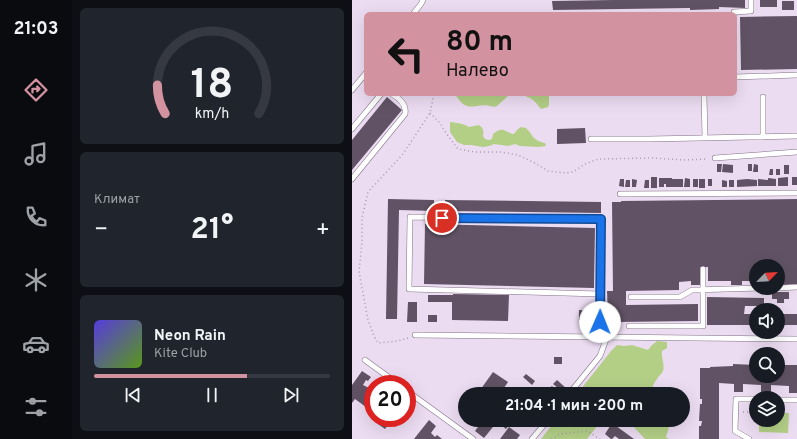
<!DOCTYPE html>
<html lang="ru">
<meta charset="utf-8">
<style>
:root{--surface:#171b24;--page:#20242c;--text:#f1f3f6;--muted:#9ea1a6;--line:#363941;--accent:#d3929f}
body{margin:0;font-family:Overpass,sans-serif;background:var(--page);color:var(--text);height:100vh;display:flex;flex-direction:column;font-size:15px;white-space:nowrap}
*{box-sizing:border-box;margin:0}
p{font-size:13px;color:var(--muted)}
.icon{flex:none;width:22px;height:22px;fill:none;stroke:currentColor;stroke-width:2;stroke-linecap:round;stroke-linejoin:round}
.map{position:relative;flex:1;overflow:hidden}
.details{display:flex;flex-direction:column;gap:8px;padding:8px;background:#0d0f14;width:280px}
.details>*{flex:none}
.banner{position:absolute;left:12px;top:12px;width:373px;height:84px;border-radius:6px;box-shadow:0 4px 16px #0002;background:#d3929f;color:#111;overflow:hidden}
.needle{width:26px;rotate:65deg}
.fabs{position:absolute;left:397px;top:259px;display:grid;gap:8px}
.fabs a{display:grid;place-items:center;width:36px;height:36px;border-radius:50%;background:var(--surface);box-shadow:0 4px 16px #0002;font-size:20px}
.speed{position:absolute;left:12px;top:375px;display:flex;gap:8px;font-size:20px;font-weight:700;text-align:center}
.speed>*{display:grid;place-content:center;width:52px;height:52px;border-radius:50%;background:var(--surface);box-shadow:0 4px 16px #0002;line-height:1}
.speed .limit{border:6px solid #d22;background:#fff;color:#111}
.pin{position:absolute;display:grid;place-items:center;width:34px;height:34px;color:#fff;margin:-17px;border:2px solid #fff;border-radius:50%;box-shadow:0 1px 4px #0007}
.me{position:absolute;width:44px;margin:-22px;rotate:1deg;stroke-linejoin:round;filter:drop-shadow(0 0 3px #0008)}
.turn{display:flex;align-items:center;gap:14px;height:84px;padding:0 16px;font-size:18px}
.turn .icon{width:52px;height:52px;stroke-width:2.5}
.turn b{display:block;font-size:28px;line-height:34px}
.big{font-size:30px;font-weight:700;line-height:1.1}
.details .tile{flex:1;display:flex;flex-direction:column;justify-content:center;gap:6px;min-width:0;padding:0 14px;border-radius:6px;background:var(--page)}
.details .dial{align-items:center;gap:0}
.dial svg{height:104px;overflow:visible;fill:none;stroke:var(--line);stroke-width:7;stroke-linecap:round;text-anchor:middle}
.dial text{fill:var(--text);stroke:none}
.song{display:flex;align-items:center;gap:12px}
.cover{width:48px;height:48px;border-radius:6px;background:linear-gradient(135deg,hsl(250 70% 55%),hsl(90 70% 35%))}
.played{height:4px;border-radius:2px;background:linear-gradient(90deg,var(--accent) 65%,var(--line) 65%)}
.keys{display:flex;justify-content:space-around;direction:ltr}
.heat{display:flex;justify-content:space-between;align-items:center;font-size:22px;direction:ltr}
.trip{position:absolute;left:106px;top:387px;width:232px;height:40px;border-radius:20px;background:var(--surface);box-shadow:0 4px 16px #0002;font-weight:700;line-height:40px;text-align:center}
main{display:flex;flex:1;min-height:0}
.dock{display:flex;flex-direction:column;width:72px;justify-content:space-around;align-items:center;background:#090b0e;color:var(--muted)}
.dock .icon{width:28px;height:28px}
.dock .current{color:var(--accent)}
.dock b{font-size:18px;color:var(--text)}
.map>svg:first-child{display:block}
.green{fill:#b3cf86}
.building{fill:#615365}
.lines{fill:none;stroke-linecap:round;stroke-linejoin:round}
.lane-casing{stroke:#807285;stroke-width:6}
.path{stroke:#a69aab;stroke-width:1.5;stroke-dasharray:1 3;stroke-linecap:butt}
.lane{stroke:#fff;stroke-width:5}
.route-casing{stroke:#114b97;stroke-width:10}
.route{stroke:#1a73e8;stroke-width:7}
</style>
<main>
<nav class="dock">
<b>21:03</b>
<svg class="icon current" aria-label="directions" viewBox="0 0 24 24"><path d="M12 3l9 9-9 9-9-9zM9 14v-3h6M13 9l2 2-2 2"/></svg>
<svg class="icon" aria-label="music" viewBox="0 0 24 24"><path d="M9 18V5l10-2v13"/><circle cx="6" cy="18" r="3"/><circle cx="16" cy="16" r="3"/></svg>
<svg class="icon" aria-label="phone" viewBox="0 0 24 24"><path d="M5 4h4l2 5-3 2q2 4 5 5l2-3 5 2v4C11 20 4 13 5 4z"/></svg>
<svg class="icon" aria-label="climate" viewBox="0 0 24 24"><path d="M12 3v18M4 7l16 10M4 17L20 7"/></svg>
<svg class="icon" aria-label="car" viewBox="0 0 24 24"><path d="M5 17H2v-5l4-1 3-4h7l3 4 3 1v5h-3M9 17h6M6 11h13"/><circle cx="7" cy="17" r="2"/><circle cx="17" cy="17" r="2"/></svg>
<svg class="icon" aria-label="filters" viewBox="0 0 24 24"><path d="M4 7h16M4 17h16"/><circle cx="9" cy="7" r="2"/><circle cx="15" cy="17" r="2"/></svg>
</nav>
<section class="details">
<div class="tile dial"><svg viewBox="0 0 100 80">
<path d="M14 69A42 42 0 1 1 86 69"/>
<path d="M14 69A42 42 0 0 1 8 47" stroke="#d3929f"/>
<text x="50" y="56" font-size="32" font-weight="700">18</text>
<text x="50" y="72" font-size="11">km/h</text>
</svg></div>
<div class="tile"><p>Климат</p>
<div class="heat"><a>−</a><b class="big">21°</b><a>+</a></div>
</div>
<div class="tile">
<div class="song"><i class="cover"></i><div><b>Neon Rain</b><p>Kite Club</p></div></div>
<div class="played"></div>
<div class="keys"><svg class="icon" aria-label="previous" viewBox="0 0 24 24"><path d="M18 5L8 12l10 7zM5 5v14"/></svg><svg class="icon" aria-label="pause" viewBox="0 0 24 24"><path d="M8 5v14M16 5v14"/></svg><svg class="icon" aria-label="next" viewBox="0 0 24 24"><path d="M6 5l10 7-10 7zM19 5v14"/></svg></div>
</div>
</section>
<div class="map">
<svg width="445" height="439" viewBox="0 0 445 439">
<rect width="100%" height="100%" fill="#ecdcf2"/>
<path class="green" d="M103,94H158L145,106L142,107C123,100 117,117 103,94Z
M170,94H197V104L196,107L189,109C186,106 185,103 182,101C179,97 173,97 170,94Z
M98,122C105,123 111,123 117,127L127,125C131,128 132,130 131,136L133,139L137,140L140,139L141,134C152,125 153,133 162,134L165,130L169,127L174,128C182,136 180,140 193,143L194,146L187,147L168,146L163,144L156,146L142,144L137,146L131,147L119,145H112L105,142L98,132Z
M305,341L315,342V348L310,351C309,358 313,364 311,371C310,374 306,376 305,379C302,383 299,389 298,394H225L259,351L265,345L272,346L280,345L296,350L299,346Z
M426,413H437L436,433L407,432V420H426Z
M204,420H250L235,439H189Z
M278,420H310L317,427L314,437L317,439H293L279,424Z"/>
<path class="building" d="M261,0H393V8L367,7V9L338,10V8L201,10L200,1Z
M408,0H425V7H408Z
M430,1H442V10H430Z
M445,16V69L389,70L388,17Z
M35,97L50,110L0,170V140Z
M233,128L234,143L205,144V129Z
M365,164H370L369,172H365Z
M371,164L381,165V173L370,172Z
M396,164H400V171H396Z
M402,164L406,165V172H401Z
M432,165H437V174H432Z
M418,169H421V175H417Z
M424,169H428V175H424Z
M299,177H305V188H299Z
M436,177V186H426V178Z
M440,177H445V185H440Z
M307,178H320V187H314V184H312V187H307Z
M333,178L338,179V187H332Z
M416,178L424,179V186H406V179L416,180Z
M268,179H272V187L267,186Z
M280,179L285,180L284,187H280Z
M320,179H331V187H320Z
M341,179H346V187H341Z
M347,179H353V188H347Z
M356,179H360V186H356Z
M395,179L405,180V186L385,187V180Z
M274,180H278V187H273Z
M293,180H297V188H292Z
M370,180L375,181V187H370Z
M377,180H382V187H377Z
M36,199L82,200V211L47,210L45,319H34Z
M445,199V284L431,285V280H426V266H404V281H390V285H379V281H356V267H348V285H339V281L327,282V290L274,291V305L346,304V321L265,322V324H251V317H256L255,291H261L260,202H269V201Z
M93,200L249,202V213L93,211Z
M73,224L243,228L242,288L72,284Z
M420,292H437V299H432V303H425V299H420Z
M101,294L157,295L156,321L100,320V302H76V295H101Z
M355,297L412,298V306H393L392,314H404V325H355Z
M56,302H65V322H55Z
M227,310L241,311V320H227Z
M426,314H445V325H426Z
M76,315H85V322H76Z
M202,357H210V364H202Z
M381,364L404,365V376H426V365H445V393H437V386L419,385V393L409,392V385L391,384V392H382V384L367,383V439H347V426H349L350,421H347L348,404H350V399H348V368H358V367L381,366Z
M10,371L19,377L16,381L14,380L11,385L21,390V397L14,407L3,399L0,403V385Z
M141,372L156,382L148,394H127L126,393Z
M174,374L183,381L180,385L171,377Z
M205,380L215,389L212,393L201,384Z
M200,386L208,394H201L196,389Z
M28,418H41L33,429L26,424L30,419Z
M77,420L84,426L79,433L83,437L85,435L90,439H62Z
M131,420H153L158,424L154,429L145,422L132,438L123,431Z
M260,423L282,439H267L263,436L260,439H259L253,434Z
M157,427L168,435L165,439H148Z"/>
<g class="lines">
<g class="lane-casing">
<path id="lane" d="M61,14L69,4L71,0
M382,14V12L399,11V0
M383,77L445,75
M0,90L14,73
M352,94L353,138
M0,129L29,94
M411,137V97
M239,139H297L445,136
M363,158L445,152
M0,179L53,114C55,104 47,98 40,94
M268,194L445,193
M426,288L445,287
M279,297H328L340,290L409,288
M277,326H351V269
M63,335L445,339
M248,337L249,219L58,217L57,289L248,294
M13,360L46,384
M55,391L121,439
M217,394L248,356L255,337
M426,400H445
M180,439L196,420
M397,439L383,431L384,399H404"/>
</g>
<path class="path" d="M78,113L88,123L94,133L106,149L123,152H149L166,155L183,163L196,171L213,173L221,172L233,164L241,161L247,159L301,158L331,160L356,159
M56,338L46,341L26,343L22,336L16,320L7,272L10,242V218L16,192L51,154L78,113L82,94
M408,394H422
M402,405V422H407
M391,412H402
M199,439L209,434L235,431L248,439"/>
<use href="#lane" class="lane"/>
</g>
<g class="lines">
<g class="route-casing">
<path id="route" d="M90,218L249,219L248,322"/>
</g>
<use href="#route" class="route"/>
</g>
</svg>
<div class="fabs">
<a><svg class="needle" viewBox="-14 -14 28 28"><path d="M0-13l5 13h-10z" fill="#e53935"/><path d="M0 13l5-13h-10z" fill="#9ea1a6"/></svg></a>
<a><svg class="icon" aria-label="sound" viewBox="0 0 24 24"><path d="M4 9h4l5-4v14l-5-4H4zM17 9q2 3 0 6"/></svg></a>
<a><svg class="icon" aria-label="search" viewBox="0 0 24 24"><circle cx="10" cy="10" r="6"/><path d="M15 15l6 6"/></svg></a>
<a><svg class="icon" aria-label="layers" viewBox="0 0 24 24"><path d="M12 4l9 5-9 5-9-5zM3 14l9 5 9-5"/></svg></a>
</div>
<div class="speed"><div class="limit">20</div></div>
<div class="pin" style="left:90px;top:218px;background:#d93025"><svg class="icon" aria-label="arrive" viewBox="0 0 24 24"><path d="M6 21V4h12l-3 4 3 4H6"/></svg></div>
<svg class="me" style="left:248px;top:322px" viewBox="-20 -20 40 40"><circle r="19" fill="#fff"/><path d="M0-13L10 11 0 6-10 11z" fill="#1a73e8"/></svg>
<div class="trip">21:04 · 1 мин · 200 m</div>
<div class="banner">
<div class="turn"><svg class="icon" aria-label="left" viewBox="0 0 24 24"><path d="M17 20v-9H6M10 6l-5 5 5 5"/></svg><div><b>80 m</b>Налево</div></div>
</div>
</div>
</main>
